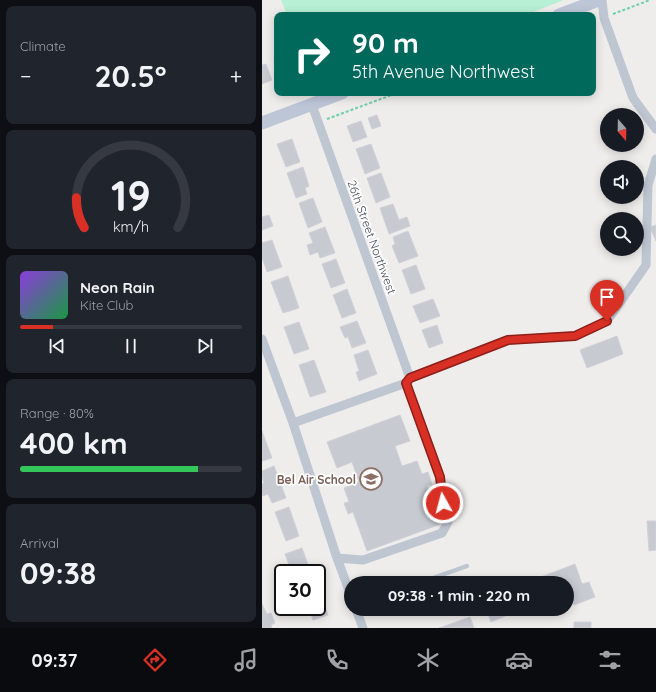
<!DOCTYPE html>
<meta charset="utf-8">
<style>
:root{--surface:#171b24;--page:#20242c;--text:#f1f3f6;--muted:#9ea1a6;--line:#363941;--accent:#d93025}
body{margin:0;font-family:Quicksand,sans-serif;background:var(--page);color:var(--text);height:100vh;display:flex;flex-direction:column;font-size:15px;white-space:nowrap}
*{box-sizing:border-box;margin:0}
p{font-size:13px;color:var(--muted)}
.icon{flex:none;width:22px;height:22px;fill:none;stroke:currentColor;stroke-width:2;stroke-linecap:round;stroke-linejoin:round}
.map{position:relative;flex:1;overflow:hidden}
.drawer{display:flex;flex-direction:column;gap:6px;padding:6px;background:#0d0f14;width:262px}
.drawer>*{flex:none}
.top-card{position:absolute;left:12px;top:12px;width:322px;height:84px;border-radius:8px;box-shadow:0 2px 10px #0003;background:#00695c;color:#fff;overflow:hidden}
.needle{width:26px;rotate:160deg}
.buttons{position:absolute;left:338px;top:108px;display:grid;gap:8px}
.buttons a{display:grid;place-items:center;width:44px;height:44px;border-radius:50%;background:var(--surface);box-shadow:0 2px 10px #0003;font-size:20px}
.speed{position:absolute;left:12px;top:564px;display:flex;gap:8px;font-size:20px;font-weight:700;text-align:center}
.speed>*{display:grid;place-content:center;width:52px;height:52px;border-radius:50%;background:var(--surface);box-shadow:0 2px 10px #0003;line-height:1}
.speed .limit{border:2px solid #111;border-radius:6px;background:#fff;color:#111}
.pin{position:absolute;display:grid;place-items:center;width:34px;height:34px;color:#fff;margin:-41px -17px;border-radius:50% 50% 50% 0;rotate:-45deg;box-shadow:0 0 4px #0007}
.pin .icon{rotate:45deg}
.me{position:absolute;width:44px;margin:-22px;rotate:353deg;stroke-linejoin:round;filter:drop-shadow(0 0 3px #0008)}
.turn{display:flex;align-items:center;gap:14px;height:84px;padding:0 12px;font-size:18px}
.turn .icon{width:52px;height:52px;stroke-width:2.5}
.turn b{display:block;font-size:28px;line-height:34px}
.big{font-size:30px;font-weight:800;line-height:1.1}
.drawer .card{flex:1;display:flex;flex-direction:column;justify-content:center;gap:6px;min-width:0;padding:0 14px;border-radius:8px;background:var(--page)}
.drawer .dial{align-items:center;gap:0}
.dial svg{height:104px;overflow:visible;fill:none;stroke:var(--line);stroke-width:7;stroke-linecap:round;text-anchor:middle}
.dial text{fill:var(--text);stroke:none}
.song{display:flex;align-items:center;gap:12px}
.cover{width:48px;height:48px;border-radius:6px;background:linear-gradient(135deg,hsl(270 70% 55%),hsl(140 70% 35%))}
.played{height:4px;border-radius:2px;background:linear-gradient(90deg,var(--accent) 15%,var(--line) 15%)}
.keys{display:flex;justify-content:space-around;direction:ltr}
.heat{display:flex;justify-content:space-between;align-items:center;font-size:22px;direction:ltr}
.charge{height:6px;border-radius:3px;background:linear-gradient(90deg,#34c759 80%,var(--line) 0)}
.trip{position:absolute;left:82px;top:576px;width:230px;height:40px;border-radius:20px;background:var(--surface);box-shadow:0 2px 10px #0003;font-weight:800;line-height:40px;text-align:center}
.tabs{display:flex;height:64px;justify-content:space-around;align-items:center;background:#090b0e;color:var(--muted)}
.tabs .icon{width:28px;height:28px}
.tabs .active{color:var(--accent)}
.tabs b{font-size:18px;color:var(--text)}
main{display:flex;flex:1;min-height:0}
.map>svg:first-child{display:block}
.green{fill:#b7f0d4}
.building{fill:#c8cad2;stroke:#d0d1d8}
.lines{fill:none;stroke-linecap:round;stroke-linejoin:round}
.path{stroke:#6ecfab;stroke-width:2;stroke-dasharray:3 2;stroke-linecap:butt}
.service{stroke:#bec6d2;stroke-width:4.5}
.minor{stroke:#bec6d2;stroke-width:9}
.secondary{stroke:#bdc6d7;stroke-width:13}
.route-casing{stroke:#8d1f18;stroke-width:10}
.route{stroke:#d93025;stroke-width:7}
.labels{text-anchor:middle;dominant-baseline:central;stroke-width:3.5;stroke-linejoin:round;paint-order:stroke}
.street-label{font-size:12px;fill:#444d5a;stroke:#fff}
.education-label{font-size:12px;font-weight:bold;fill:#785e54;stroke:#fff;text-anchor:end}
</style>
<main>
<section class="drawer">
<div class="card"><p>Climate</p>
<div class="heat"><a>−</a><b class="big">20.5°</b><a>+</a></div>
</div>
<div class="card dial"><svg viewBox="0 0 100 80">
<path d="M14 69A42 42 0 1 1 86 69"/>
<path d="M14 69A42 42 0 0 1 8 46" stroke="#d93025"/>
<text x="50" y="56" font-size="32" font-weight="700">19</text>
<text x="50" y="72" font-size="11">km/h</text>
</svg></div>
<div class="card">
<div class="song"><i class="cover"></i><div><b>Neon Rain</b><p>Kite Club</p></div></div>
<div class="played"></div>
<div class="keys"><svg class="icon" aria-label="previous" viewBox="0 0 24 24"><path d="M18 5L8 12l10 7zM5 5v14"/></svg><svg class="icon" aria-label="pause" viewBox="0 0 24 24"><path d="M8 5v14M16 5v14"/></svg><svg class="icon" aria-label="next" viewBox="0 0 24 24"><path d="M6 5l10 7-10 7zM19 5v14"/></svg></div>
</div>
<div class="card"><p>Range · 80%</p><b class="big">400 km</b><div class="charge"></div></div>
<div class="card"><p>Arrival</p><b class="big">09:38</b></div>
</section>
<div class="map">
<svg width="394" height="628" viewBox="0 0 394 628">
<rect width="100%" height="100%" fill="#efecec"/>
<path class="green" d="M19,0H302L263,15H25Z"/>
<path class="building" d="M15,55V65L12,56Z
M4,64L10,80L0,84V65Z
M115,115L119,126L110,129L106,118Z
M99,121L105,137L91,142L85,126Z
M30,139L38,162L24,167L15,144Z
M109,144L118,168L103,174L94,149Z
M41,167L47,186L43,188L45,194L34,198L25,173Z
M119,173L128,197L114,203L105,178Z
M51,198L60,222L46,228L37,203Z
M131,204L137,220L145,217L148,226L127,234L118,208Z
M7,215L11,226L0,230V217Z
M394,225V241L388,227Z
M63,227L73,253L58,258L56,252L48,255L45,245L51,243L47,233Z
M146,231L156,256L137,263L130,246L133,244L131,237Z
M10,240L20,267L5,272L0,257V243Z
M74,259L83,283L69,288L60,264Z
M154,265L163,289L149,294L140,270Z
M26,276L37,308L21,313L9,282Z
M85,289L94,313L80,318L71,295Z
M171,299L178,316L158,323L151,306Z
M95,321L104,343L90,348L86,337L83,338L78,327Z
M37,322L47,349L32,354L22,327Z
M175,325L181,343L167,348L160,330Z
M355,336L361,354L325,368L318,350Z
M106,350L115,374L97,381L94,372L97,371L92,355Z
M52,360L64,392L48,397L37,365Z
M138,415L148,441L133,446L140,466L155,461L160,474L166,472L170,484L165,486L179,524L105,551L91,512L86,514L82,503L87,502L82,488L97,482L90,462L75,468L65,442Z
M0,431L10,458L0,461Z
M12,466L24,498L10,503L6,494L1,496L0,493V484L2,483L0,477V471Z
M27,507L37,536L24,541L13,512Z
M385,521H394V550L387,551Z
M40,548L49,573H30L23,554Z
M313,564L320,584L327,582L333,597L312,605L306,589H305V583H281L279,577Z
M56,587L66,615L51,620L47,607H55V588Z
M0,604L5,614L9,613L13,623L9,625L10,628H0Z
M224,609H260L229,622Z
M208,617L212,628H177Z
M312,622H329V628H312Z"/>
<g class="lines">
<path class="path" d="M351,14L388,0
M65,119L135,93"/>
<path class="service" d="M157,583L205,566"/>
<path class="minor" d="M340,0L342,18L371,98L394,129
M50,105L148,378
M0,339L31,423L75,558L89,596
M31,423L144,383
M75,558L101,560L180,533L186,522L181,503L178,477L144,383L148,378L246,340L313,336L345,321L384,265L386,185L394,159
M94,609L101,628"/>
<path class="secondary" d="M297,15L337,0
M0,123L80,93"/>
</g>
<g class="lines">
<g class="route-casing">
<path id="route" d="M181,503L178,477L144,383L148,378L246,340L313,336L345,321"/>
</g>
<use href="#route" class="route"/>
</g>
<defs>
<g id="school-ring" transform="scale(1.15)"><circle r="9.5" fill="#fff" stroke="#8d6e63" stroke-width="1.5"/><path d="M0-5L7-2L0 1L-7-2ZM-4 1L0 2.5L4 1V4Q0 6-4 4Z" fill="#8d6e63"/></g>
</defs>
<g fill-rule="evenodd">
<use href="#school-ring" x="109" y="479"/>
</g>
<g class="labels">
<g class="street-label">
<text transform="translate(110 237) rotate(70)">26th Street Northwest</text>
</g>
<g class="education-label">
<text x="94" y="479">Bel Air School</text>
</g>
</g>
</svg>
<div class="buttons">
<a><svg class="needle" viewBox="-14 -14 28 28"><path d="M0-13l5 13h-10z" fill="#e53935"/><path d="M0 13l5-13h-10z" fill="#9ea1a6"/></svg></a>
<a><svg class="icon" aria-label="sound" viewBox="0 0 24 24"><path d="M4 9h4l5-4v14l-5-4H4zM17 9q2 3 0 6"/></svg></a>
<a><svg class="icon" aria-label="search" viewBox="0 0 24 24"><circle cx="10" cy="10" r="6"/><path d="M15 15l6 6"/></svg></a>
</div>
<div class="speed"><div class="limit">30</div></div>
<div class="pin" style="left:345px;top:321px;background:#d93025"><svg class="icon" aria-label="arrive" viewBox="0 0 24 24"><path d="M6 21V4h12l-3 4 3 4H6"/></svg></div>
<svg class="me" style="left:181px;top:503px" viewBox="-20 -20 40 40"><circle r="17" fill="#d93025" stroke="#fff" stroke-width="3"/><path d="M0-11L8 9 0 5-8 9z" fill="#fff"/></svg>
<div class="trip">09:38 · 1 min · 220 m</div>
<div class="top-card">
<div class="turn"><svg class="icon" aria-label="right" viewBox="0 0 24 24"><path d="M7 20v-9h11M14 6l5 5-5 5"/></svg><div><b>90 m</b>5th Avenue Northwest</div></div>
</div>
</div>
</main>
<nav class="tabs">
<b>09:37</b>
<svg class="icon active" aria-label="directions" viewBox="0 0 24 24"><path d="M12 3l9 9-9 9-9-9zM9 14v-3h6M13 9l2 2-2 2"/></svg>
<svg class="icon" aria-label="music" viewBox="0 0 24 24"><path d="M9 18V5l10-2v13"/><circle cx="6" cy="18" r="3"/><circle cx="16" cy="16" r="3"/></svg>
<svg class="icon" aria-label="phone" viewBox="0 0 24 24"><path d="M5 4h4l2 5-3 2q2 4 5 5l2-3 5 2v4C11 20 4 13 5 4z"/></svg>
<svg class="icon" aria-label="climate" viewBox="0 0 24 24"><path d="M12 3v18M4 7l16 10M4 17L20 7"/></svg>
<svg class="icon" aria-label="car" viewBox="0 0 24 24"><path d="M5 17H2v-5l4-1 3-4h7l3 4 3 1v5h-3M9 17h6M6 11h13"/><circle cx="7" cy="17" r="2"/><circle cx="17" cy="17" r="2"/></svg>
<svg class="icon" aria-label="filters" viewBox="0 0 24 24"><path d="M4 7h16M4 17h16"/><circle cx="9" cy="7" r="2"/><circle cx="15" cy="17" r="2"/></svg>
</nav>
